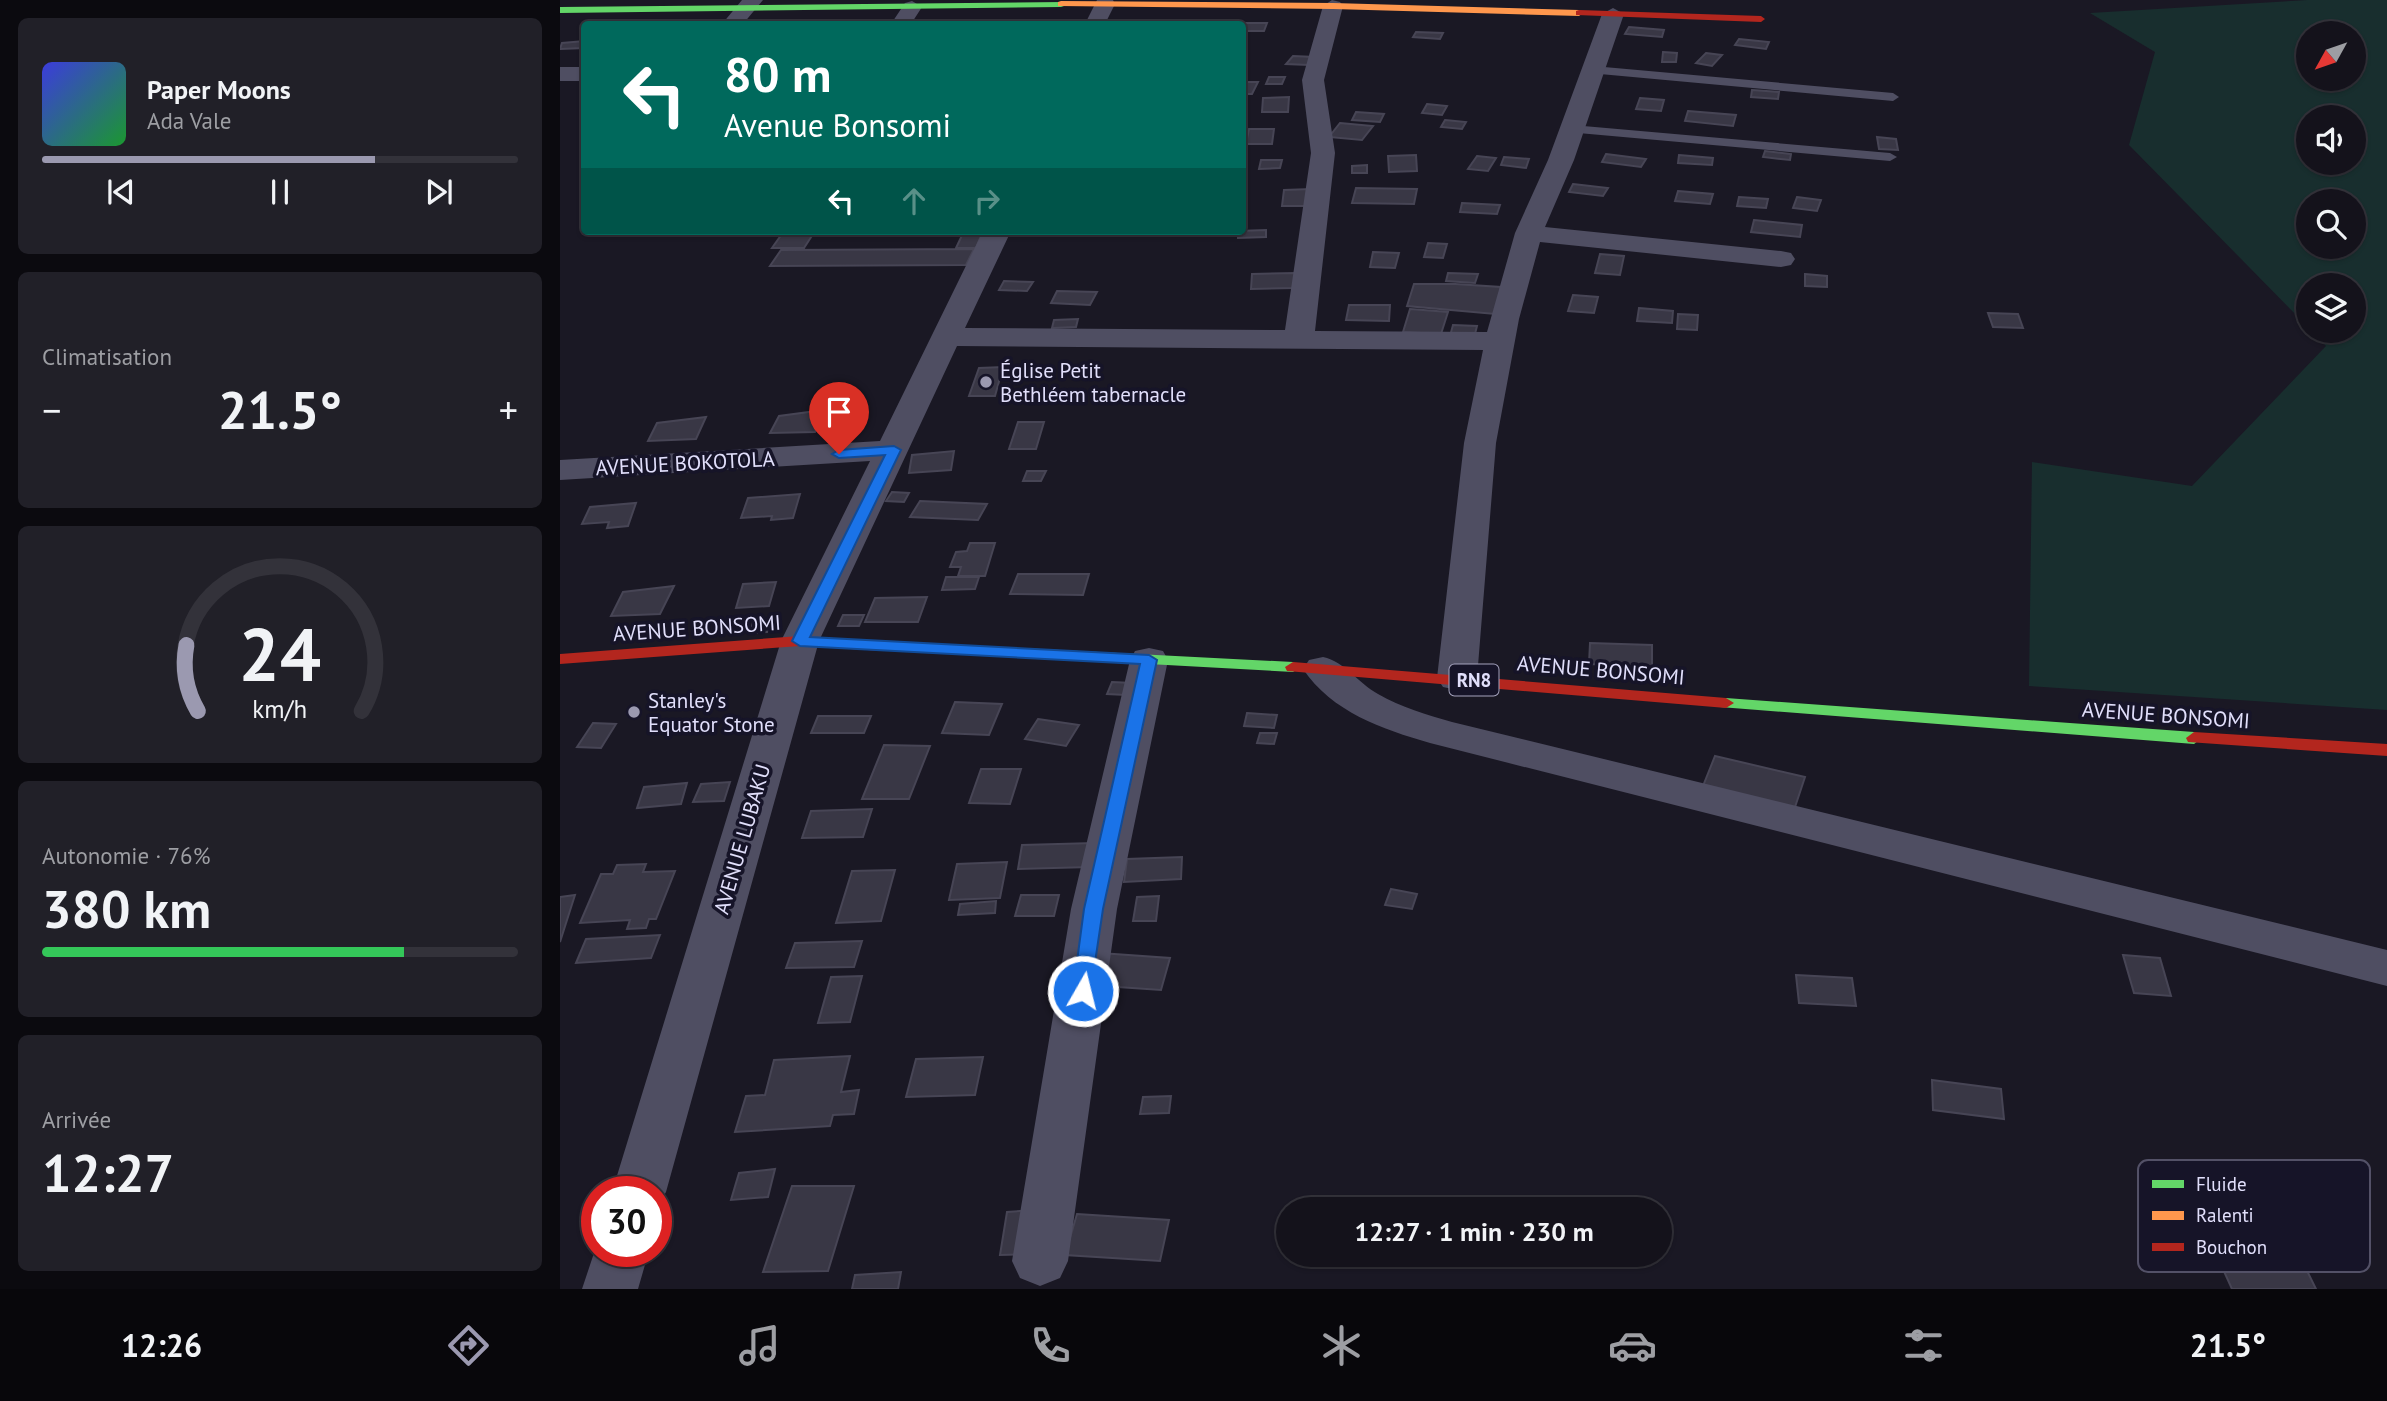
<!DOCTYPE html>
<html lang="fr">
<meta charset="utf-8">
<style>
:root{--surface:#14121b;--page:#212028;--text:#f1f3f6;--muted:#9d9ea3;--line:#33323a;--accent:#9b99b0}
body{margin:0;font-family:"PT Sans",sans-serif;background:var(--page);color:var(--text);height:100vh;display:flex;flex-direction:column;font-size:26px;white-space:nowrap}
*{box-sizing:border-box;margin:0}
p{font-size:23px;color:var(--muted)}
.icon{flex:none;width:38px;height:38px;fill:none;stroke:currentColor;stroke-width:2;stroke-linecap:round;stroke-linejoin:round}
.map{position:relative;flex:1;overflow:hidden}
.panel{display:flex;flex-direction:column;gap:18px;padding:18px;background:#0b0a0f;width:560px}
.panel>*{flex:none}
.banner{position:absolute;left:21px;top:21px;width:665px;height:214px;border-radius:7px;box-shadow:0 2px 5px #0004,0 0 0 2px var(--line);background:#00695c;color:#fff;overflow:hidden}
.needle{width:46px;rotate:230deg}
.buttons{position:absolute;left:1736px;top:21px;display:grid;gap:14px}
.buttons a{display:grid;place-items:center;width:70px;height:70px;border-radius:50%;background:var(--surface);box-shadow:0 2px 5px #0004,0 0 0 2px var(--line);font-size:35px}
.speed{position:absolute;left:21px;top:1176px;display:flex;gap:14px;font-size:35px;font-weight:700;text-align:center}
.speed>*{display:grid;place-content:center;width:91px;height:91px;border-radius:50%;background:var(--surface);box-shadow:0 2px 5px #0004,0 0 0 2px var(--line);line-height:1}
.speed .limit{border:10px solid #d22;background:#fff;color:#111}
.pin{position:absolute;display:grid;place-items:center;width:60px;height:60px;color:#fff;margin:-72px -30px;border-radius:50% 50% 50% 0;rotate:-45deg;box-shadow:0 0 7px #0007}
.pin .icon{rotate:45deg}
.me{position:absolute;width:77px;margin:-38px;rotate:8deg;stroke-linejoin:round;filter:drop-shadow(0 0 5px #0008)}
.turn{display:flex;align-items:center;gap:24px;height:147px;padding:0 28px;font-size:32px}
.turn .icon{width:91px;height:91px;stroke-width:2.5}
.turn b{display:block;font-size:49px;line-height:60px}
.lanes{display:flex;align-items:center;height:66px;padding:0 28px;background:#0003;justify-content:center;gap:35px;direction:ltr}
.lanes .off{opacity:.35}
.big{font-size:52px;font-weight:800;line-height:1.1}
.panel .card{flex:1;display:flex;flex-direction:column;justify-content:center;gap:10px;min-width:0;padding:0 24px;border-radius:10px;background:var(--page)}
.panel .dial{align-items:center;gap:0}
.dial svg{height:182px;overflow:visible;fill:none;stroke:var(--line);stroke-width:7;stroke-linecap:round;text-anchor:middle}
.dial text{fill:var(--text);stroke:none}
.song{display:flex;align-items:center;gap:21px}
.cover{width:84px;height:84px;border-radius:10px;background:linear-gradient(135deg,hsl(240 70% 55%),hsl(130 70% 35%))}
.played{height:7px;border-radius:4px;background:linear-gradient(90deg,var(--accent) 70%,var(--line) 70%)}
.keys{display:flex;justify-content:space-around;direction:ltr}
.heat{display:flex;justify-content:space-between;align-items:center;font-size:38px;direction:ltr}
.charge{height:10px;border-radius:5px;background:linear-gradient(90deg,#34c759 76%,var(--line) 0)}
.trip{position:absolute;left:716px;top:1197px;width:396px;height:70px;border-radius:35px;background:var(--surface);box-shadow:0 2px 5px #0004,0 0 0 2px var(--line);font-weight:800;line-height:70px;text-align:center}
.tabs{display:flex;height:112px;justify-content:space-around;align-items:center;background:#08070b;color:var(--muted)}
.tabs .icon{width:49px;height:49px}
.tabs .selected{color:var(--accent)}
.tabs b{font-size:32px;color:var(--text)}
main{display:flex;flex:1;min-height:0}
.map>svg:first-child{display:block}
.green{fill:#182e2e;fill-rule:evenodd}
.building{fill:#393745;stroke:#474555;stroke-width:2}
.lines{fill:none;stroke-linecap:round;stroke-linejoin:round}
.lane{fill:#4f4e62;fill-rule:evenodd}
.street{fill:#4f4e62;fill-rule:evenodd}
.fast{fill:#63d668;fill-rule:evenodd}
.slow{fill:#ff974d;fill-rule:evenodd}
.jam{fill:#b3261e;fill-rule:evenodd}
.route{fill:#1a73e8;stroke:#114b97;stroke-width:2}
.poi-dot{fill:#9b99b0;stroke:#161428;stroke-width:2.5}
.labels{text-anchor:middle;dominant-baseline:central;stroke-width:7;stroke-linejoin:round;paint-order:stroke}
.shield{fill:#161428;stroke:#a4a2bc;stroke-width:2}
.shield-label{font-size:19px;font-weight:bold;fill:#e1dffb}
.poi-label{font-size:21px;fill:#e1dffb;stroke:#161428;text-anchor:start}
.street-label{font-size:21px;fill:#e1dffb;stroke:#161428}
.key{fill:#161428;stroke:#535167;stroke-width:2}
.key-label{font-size:19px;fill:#e1dffb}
</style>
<main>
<section class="panel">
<div class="card">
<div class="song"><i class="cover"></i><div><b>Paper Moons</b><p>Ada Vale</p></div></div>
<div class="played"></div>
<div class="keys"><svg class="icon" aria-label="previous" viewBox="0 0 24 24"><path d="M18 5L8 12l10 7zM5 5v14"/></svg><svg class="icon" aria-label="pause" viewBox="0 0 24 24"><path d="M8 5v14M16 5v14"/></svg><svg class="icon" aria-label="next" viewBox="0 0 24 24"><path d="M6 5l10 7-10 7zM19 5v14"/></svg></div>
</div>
<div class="card"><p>Climatisation</p>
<div class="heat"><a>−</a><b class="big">21.5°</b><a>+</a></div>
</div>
<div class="card dial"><svg viewBox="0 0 100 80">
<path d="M14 69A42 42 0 1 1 86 69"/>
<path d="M14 69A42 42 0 0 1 9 40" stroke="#9b99b0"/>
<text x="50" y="56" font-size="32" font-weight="700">24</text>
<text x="50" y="72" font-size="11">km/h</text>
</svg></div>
<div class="card"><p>Autonomie · 76%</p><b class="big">380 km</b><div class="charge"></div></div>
<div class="card"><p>Arrivée</p><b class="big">12:27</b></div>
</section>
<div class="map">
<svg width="1827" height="1289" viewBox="0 0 1827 1289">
<rect width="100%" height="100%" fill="#1a1824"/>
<path class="green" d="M1748,0H1827V710L1469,686L1472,462L1632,486L1766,346L1752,331H1794V285H1748V327L1569,145L1595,52L1530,13ZM1748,33H1794V79H1748ZM1748,117H1794V163H1748ZM1748,201H1794V247H1748Z"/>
<path class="building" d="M96,20H129L125,24H92Z
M676,23H707L704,31H682V24Z
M1069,27L1104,30L1102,37L1065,34Z
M856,32L883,33L880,39L853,37Z
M1179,39L1209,42L1206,49L1175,45Z
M24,41V48L0,49L2,43Z
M1103,52L1117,53L1116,62H1102Z
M1146,53L1162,55L1152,66L1136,63Z
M733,56L754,57L749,65L726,64Z
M709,77H725L722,84H706Z
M682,82H698L692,94H682Z
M1192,90L1219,92L1218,99L1191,97Z
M729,97L728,112H702L703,98Z
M1080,98L1104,100L1101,111L1076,109Z
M867,104L887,106L882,115L862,113Z
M1128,111L1176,115L1173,126L1125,121Z
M796,112L824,114L820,122L792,120Z
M885,120L906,122L902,129L881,127Z
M780,123L813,126L802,140L769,137Z
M689,129H714L712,144H686Z
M1317,137L1336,139L1338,150L1319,149Z
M1205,151L1231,154L1230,160L1203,157Z
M1046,154L1086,159L1081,167L1042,162Z
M856,155L857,171L829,172L828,156Z
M1119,155L1153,158L1152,165L1118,163Z
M917,156L936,158L928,171L908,169Z
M944,157L969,159L966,168L941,165Z
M701,160H722L720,168L699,169Z
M807,165V173H792V166Z
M1013,184L1048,188L1043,196L1009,192Z
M796,188L857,189L854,204L792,203Z
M751,189L749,206H722L724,190Z
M1118,191L1153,194L1150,204L1115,201Z
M1179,197L1208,199L1206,208L1177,206Z
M1237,197L1261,200L1257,211L1233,208Z
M902,203L940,205L937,214L900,212Z
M1194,220L1242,225L1240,237L1191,232Z
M706,230V237L678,238V231Z
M224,231H255L244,248H212Z
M404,231H423L416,248H396Z
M868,243L887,244L883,258L864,257Z
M414,249L406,265L210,266L221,250Z
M813,252L839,253L835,268L810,267Z
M1040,254L1064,256L1060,275L1035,273Z
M735,273L734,288L691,289L692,274Z
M888,273L918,274L915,283L886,281Z
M1245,274L1267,276V287L1245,286Z
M444,281L473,282L467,291L439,290Z
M854,284H895L941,287L935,314L847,306Z
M497,291L537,292L530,305L491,303Z
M1013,295L1038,297L1034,313L1008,311Z
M789,305H830L829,321L786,320Z
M1079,308L1113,311L1112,323L1077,321Z
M850,309L888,312L881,334L843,332Z
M1428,313L1458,314L1463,328L1433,327Z
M1118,314L1138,315L1137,330L1117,329Z
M518,319L516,327L492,328L494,320Z
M893,325L917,326L914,338L890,336Z
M443,367L435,396H409L419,368Z
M264,410L255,432L210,433L219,416Z
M146,417L136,439L88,441L97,423Z
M458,422H484L476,449H449Z
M394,451L391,470L349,473L352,455Z
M467,471H486L481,481H463Z
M332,492L349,493L344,502L326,501Z
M240,494L233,518L211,520L212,516L181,518L188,498Z
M360,501L427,504L418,520L350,517Z
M76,503L68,526L47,528L49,522L22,524L30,507Z
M410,543H435L425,576H398L401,567H390L396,552L407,551Z
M458,574H529L523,595L450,594Z
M386,577H419L415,589L382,590Z
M216,582L209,606L176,608L183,584Z
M114,586L100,614L51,616L63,592Z
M367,597L358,622H305L315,598Z
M283,615H304L299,626H278Z
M210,621L207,632L190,633L193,622Z
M1030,643L1092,645V667L1029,664Z
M552,682L572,683L566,695L547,694Z
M395,702L442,704L429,735L382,733Z
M687,713L717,715L714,728L684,726Z
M258,716H311L304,733H251Z
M478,719L519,725L506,746L465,739Z
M33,723L56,724L41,748L17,747Z
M700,733H717L714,744L697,743Z
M324,745L370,746L349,799H302Z
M1155,756L1245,777L1233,813L1141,791Z
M421,769H461L450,804L409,803Z
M170,782L164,801L133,802L141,784Z
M127,783L121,804L77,808L84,787Z
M312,809L303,837L242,838L251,811Z
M534,843L530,867L458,869L462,845Z
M622,857L621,879L564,882L567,859Z
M447,862L440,898L389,900L397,864Z
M86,864L83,872L115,871L96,919H89L86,928L67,929L70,920L20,923L41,874H53L57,865Z
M335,870L321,921L276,923L292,871Z
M831,889L857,894L852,909L825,905Z
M15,895L0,942V897Z
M461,895H499L494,916H455Z
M599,896L596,921H573L577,897Z
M436,901L435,913L398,915L400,904Z
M100,935L91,958L16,963L26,939Z
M302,941L294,967L226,968L235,943Z
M540,953L610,958L601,990L529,985Z
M1563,955L1600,958L1611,996L1574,993Z
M1236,975L1292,978L1296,1006L1239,1003Z
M302,976L290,1022L258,1023L271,977Z
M290,1056L281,1092L299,1090L294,1114L273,1115L270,1126L175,1132L186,1096L205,1095L214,1060Z
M423,1057L415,1095L346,1097L356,1059Z
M1372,1080L1441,1089L1444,1119L1373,1110Z
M611,1096L609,1113L580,1114L583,1097Z
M215,1169L208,1197L171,1200L179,1173Z
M232,1186H294L268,1271L203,1272Z
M475,1210L470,1254L440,1255L447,1212Z
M517,1214L609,1220L600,1261L505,1255Z
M1727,1230L1756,1289H1672L1647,1234Z
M341,1272L338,1289H292L295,1275Z"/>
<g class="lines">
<path class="lane" d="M1033,66L1333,93L1339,97L1333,101L1029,73V67Z
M1012,125L1330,153L1337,157L1330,161L1007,132L1005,129Z"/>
<path class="street" d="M182,0H203L183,24H162Z
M537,0H553L555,4L545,24H525Z
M772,0L780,2L783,6L764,80L775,153L755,331L927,332L955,233L988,160L1042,14L1053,8L1064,14L1014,160L985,227L1221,251L1231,253L1235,259L1231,265L1221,267L980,242L959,319L936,443L917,678L911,687L897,690L883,687L877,678L904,443L923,350L397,346L259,641L106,1192L96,1209V1192H52L221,641L310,461L0,480V460L320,441L423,231H451L405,328L725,330L751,153L742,80L763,6Z
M352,1L362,7L351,24H331L345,3Z
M0,67H24V81H0Z
M589,648L603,651L608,660L557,909L508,1261L500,1278L480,1286L460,1278L452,1261L511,909L570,660L575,651Z
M763,657C785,662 798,683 818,694C841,707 867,715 892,722L1827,950V986L870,743C822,729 772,712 743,669L749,660Z
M37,1244V1251H89L78,1289H22Z"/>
<path class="fast" d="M504,2V6L501,7L0,13V7Z
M324,641L733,662L741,667L733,672L318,649L316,646L318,643Z
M1166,698L1634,732L1642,738L1634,744L1160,707L1158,703Z"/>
<path class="slow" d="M501,1L773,3L1019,10L1023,13L1019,16L773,9L498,6V2Z"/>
<path class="jam" d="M1019,10L1201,16L1205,19L1201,22L1016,15V11Z
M240,636L324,641L332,646L324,651L240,646L0,664V654Z
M733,662L1166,698L1174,703L1166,708L727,671L725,667Z
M1634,732L1827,744V756L1628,742L1626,738Z"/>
</g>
<path class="route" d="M334,446L341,450L250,637L589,655L597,660L543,909L530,996H516L513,991L524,909L580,664L240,646L232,641L325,455L279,458L272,454L279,450Z"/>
<g class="poi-dot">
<circle cx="426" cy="382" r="7"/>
<circle cx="74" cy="712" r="7"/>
</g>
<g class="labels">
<rect class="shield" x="889.5" y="664.5" width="49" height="31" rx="5"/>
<g class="shield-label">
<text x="914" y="680">RN8</text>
</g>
<g class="poi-label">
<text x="440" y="370">Église Petit<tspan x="440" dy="24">Bethléem tabernacle</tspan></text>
<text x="88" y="700">Stanley's<tspan x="88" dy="24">Equator Stone</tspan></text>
</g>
<g class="street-label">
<text transform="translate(125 463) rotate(-3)">AVENUE BOKOTOLA</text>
<text transform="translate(137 628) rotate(-4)">AVENUE BONSOMI</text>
<text transform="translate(1041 670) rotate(5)">AVENUE BONSOMI</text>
<text transform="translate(1606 715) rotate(4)">AVENUE BONSOMI</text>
<text transform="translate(182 839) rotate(-74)">AVENUE LUBAKU</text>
</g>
</g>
<rect x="1578" y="1160" width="232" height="112" rx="10" class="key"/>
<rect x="1592" y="1180" width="32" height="8" fill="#63d668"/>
<rect x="1592" y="1211" width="32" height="9" fill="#ff974d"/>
<rect x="1592" y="1243" width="32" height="8" fill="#b3261e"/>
<g class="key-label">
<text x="1636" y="1191">Fluide</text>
<text x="1636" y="1222">Ralenti</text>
<text x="1636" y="1254">Bouchon</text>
</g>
</svg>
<div class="buttons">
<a><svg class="needle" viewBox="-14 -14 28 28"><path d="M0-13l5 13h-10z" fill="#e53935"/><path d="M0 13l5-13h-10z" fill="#9d9ea3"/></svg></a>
<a><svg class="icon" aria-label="sound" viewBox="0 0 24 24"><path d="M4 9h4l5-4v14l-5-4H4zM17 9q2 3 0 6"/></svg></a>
<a><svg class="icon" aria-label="search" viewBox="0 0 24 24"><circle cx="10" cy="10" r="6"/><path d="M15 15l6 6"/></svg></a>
<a><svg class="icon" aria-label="layers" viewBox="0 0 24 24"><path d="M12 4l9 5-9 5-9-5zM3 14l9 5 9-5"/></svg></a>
</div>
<div class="speed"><div class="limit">30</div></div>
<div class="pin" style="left:279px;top:454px;background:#d93025"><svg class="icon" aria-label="arrive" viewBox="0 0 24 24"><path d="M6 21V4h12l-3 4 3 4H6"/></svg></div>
<svg class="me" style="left:523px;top:991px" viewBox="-20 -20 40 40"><circle r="17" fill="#1a73e8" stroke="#fff" stroke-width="3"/><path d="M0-11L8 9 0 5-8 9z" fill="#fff"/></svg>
<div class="trip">12:27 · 1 min · 230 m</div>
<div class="banner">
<div class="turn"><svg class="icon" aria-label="left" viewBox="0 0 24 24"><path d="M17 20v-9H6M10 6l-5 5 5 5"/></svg><div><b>80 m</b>Avenue Bonsomi</div></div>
<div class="lanes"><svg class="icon" aria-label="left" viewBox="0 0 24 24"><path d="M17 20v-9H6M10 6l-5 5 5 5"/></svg><svg class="icon off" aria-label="ahead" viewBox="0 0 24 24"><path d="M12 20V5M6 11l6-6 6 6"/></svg><svg class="icon off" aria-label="right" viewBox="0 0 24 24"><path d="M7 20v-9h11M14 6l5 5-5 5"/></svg></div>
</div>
</div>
</main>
<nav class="tabs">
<b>12:26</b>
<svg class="icon selected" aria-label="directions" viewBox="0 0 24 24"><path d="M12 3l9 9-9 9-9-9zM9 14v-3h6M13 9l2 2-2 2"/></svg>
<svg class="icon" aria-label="music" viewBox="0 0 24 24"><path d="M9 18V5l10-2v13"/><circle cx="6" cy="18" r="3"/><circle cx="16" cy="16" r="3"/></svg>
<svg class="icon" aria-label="phone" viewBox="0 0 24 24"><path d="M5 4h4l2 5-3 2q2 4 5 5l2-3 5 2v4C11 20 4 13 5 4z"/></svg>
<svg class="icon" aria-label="climate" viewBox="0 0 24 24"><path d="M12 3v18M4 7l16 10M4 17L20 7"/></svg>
<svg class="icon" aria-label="car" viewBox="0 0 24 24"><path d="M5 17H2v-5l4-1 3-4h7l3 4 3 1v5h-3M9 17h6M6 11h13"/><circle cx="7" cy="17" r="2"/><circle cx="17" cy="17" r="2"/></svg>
<svg class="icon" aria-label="filters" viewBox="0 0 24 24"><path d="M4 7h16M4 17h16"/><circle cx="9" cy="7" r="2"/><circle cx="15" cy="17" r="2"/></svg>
<b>21.5°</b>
</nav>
